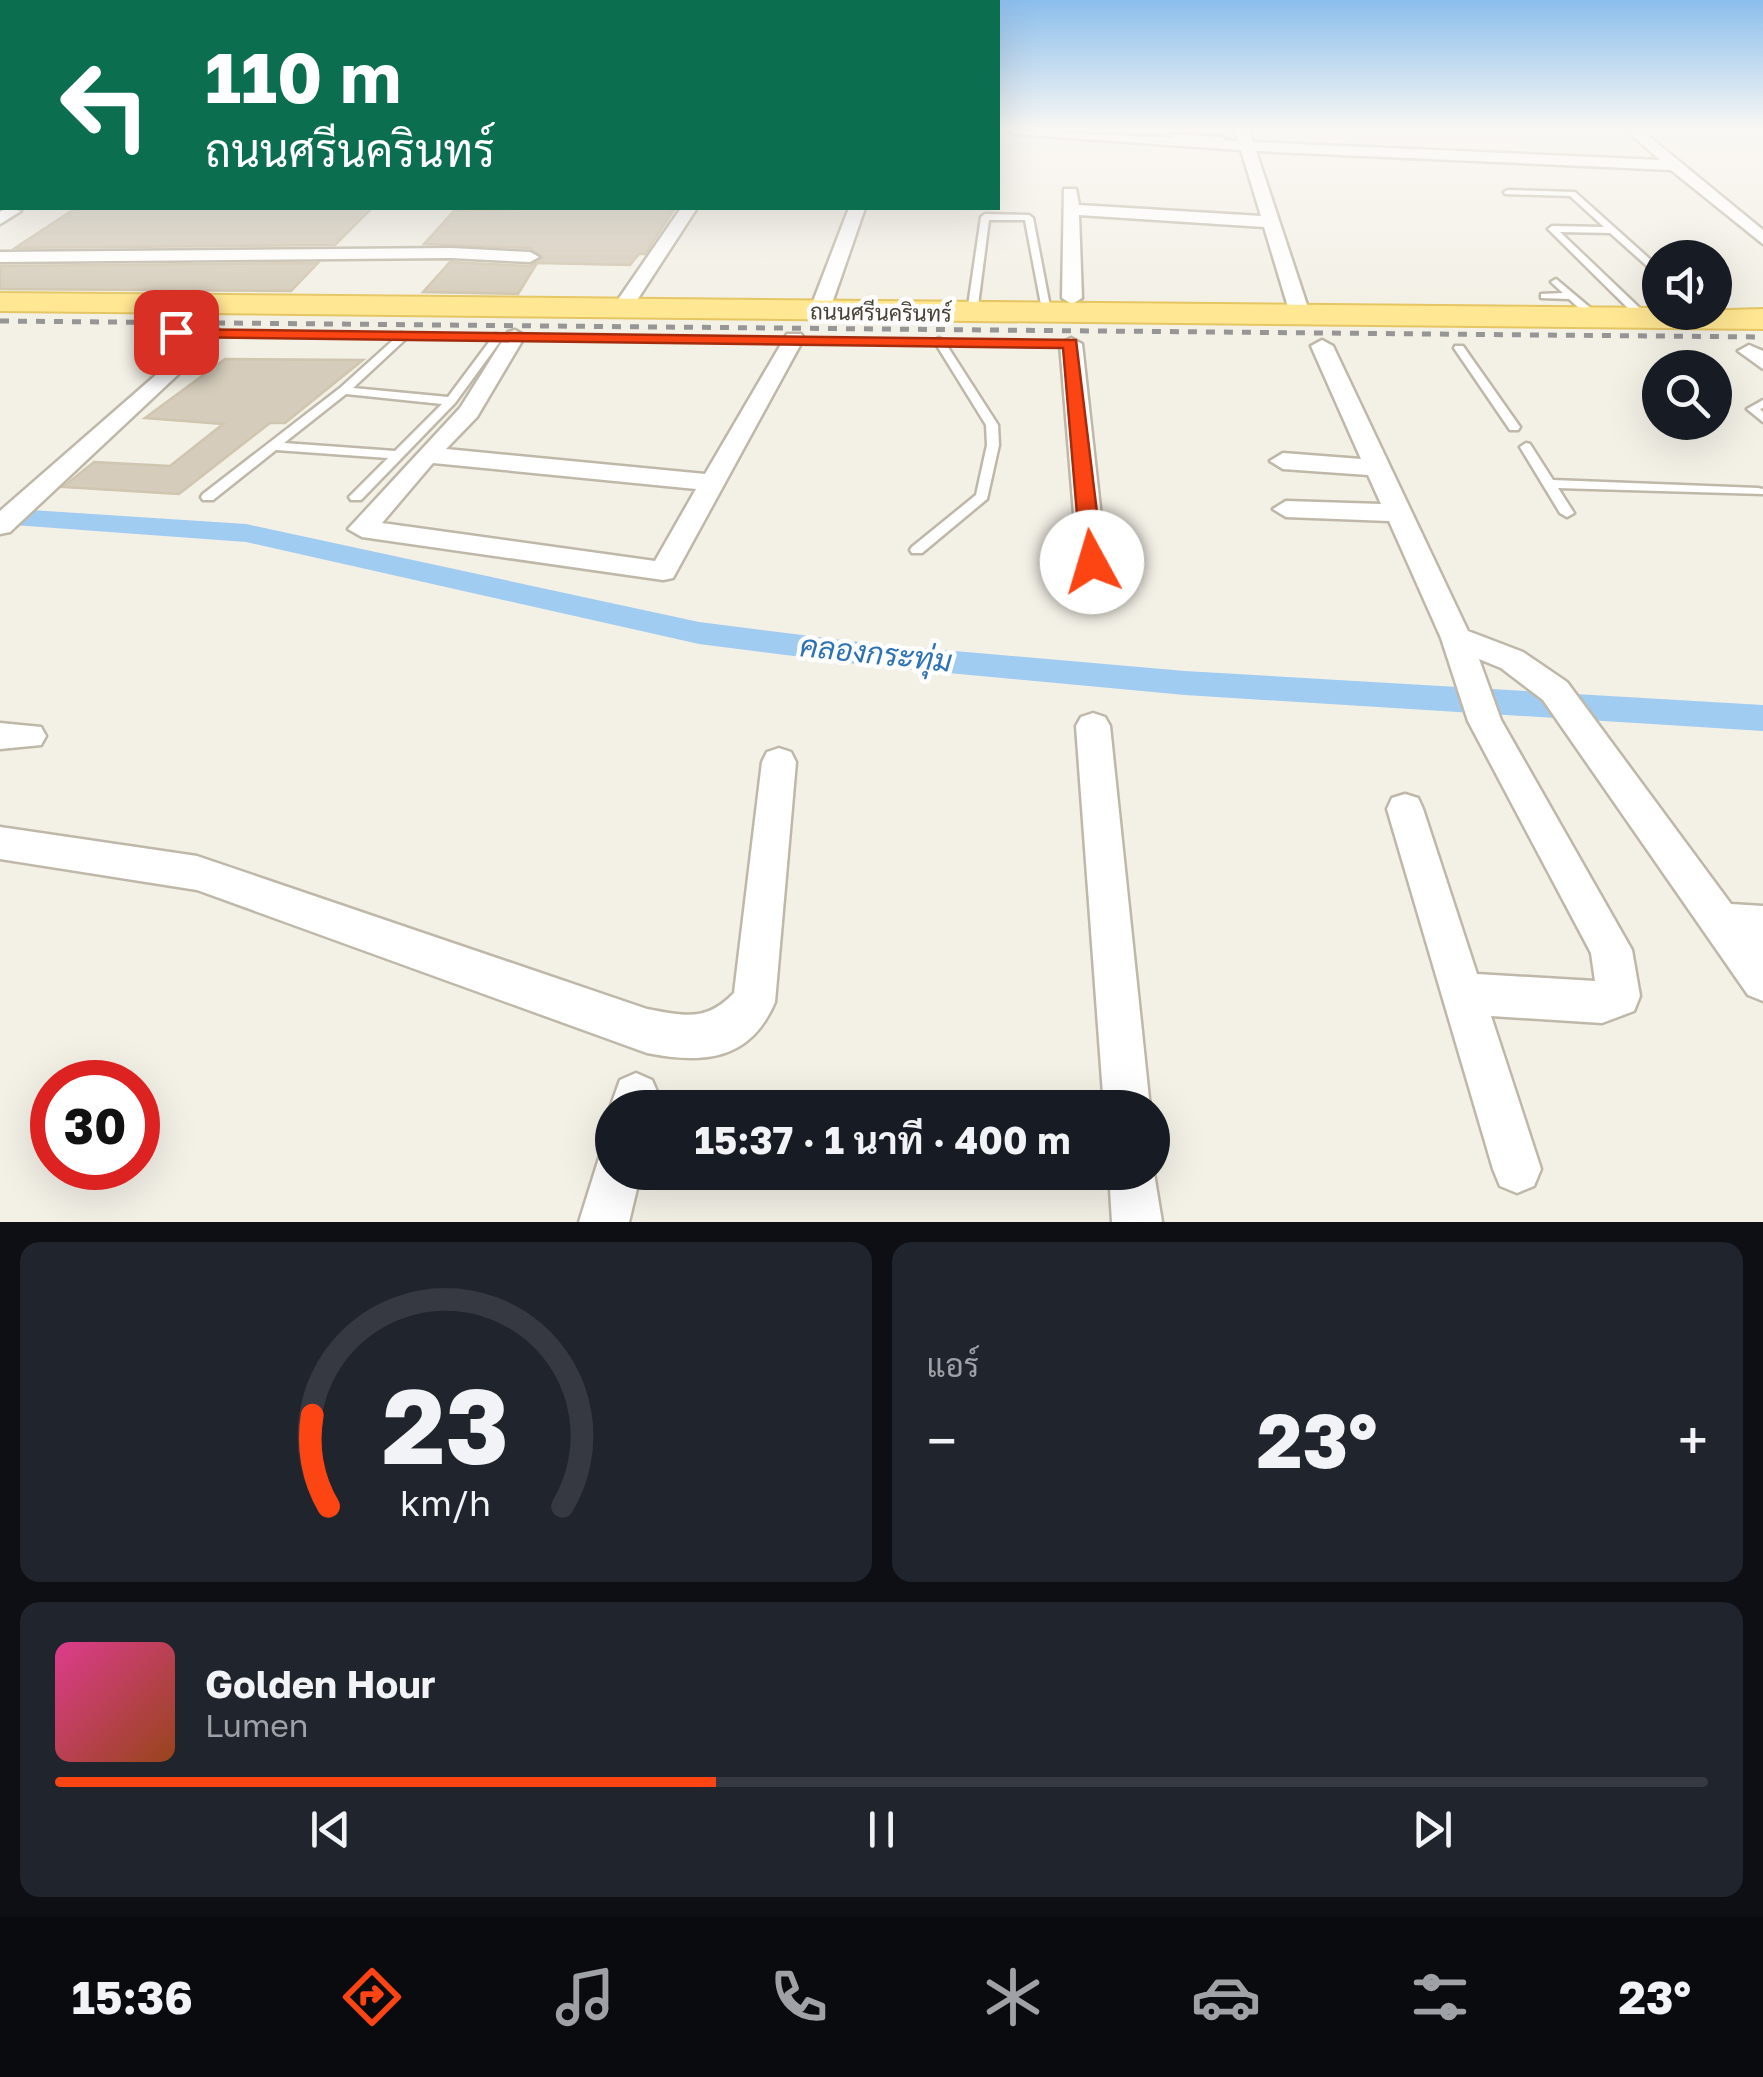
<!DOCTYPE html>
<html lang="th">
<meta charset="utf-8">
<style>
:root{--surface:#171b24;--page:#20242c;--text:#f1f3f6;--muted:#9ea1a6;--line:#363941;--accent:#fd4413}
body{margin:0;font-family:"Golos Text",Sarabun,sans-serif;background:var(--page);color:var(--text);height:100vh;display:flex;flex-direction:column;font-size:38px;white-space:nowrap}
*{box-sizing:border-box;margin:0}
p{font-size:32px;color:var(--muted)}
.icon{flex:none;width:55px;height:55px;fill:none;stroke:currentColor;stroke-width:2;stroke-linecap:round;stroke-linejoin:round}
.map{position:relative;height:1222px;overflow:hidden}
.drawer{display:flex;flex-direction:column;gap:20px;padding:20px;background:#0d0f14;flex:1}
.drawer>*{flex:none}
.hud{position:absolute;left:0px;top:0px;width:1000px;height:210px;box-shadow:0 10px 40px #0002;background:#0b6e4f;color:#fff;overflow:hidden}
.fabs{position:absolute;left:1642px;top:240px;display:grid;gap:20px}
.fabs a{display:grid;place-items:center;width:90px;height:90px;border-radius:50%;background:var(--surface);box-shadow:0 10px 40px #0002;font-size:50px}
.speed{position:absolute;left:30px;top:1060px;display:flex;gap:20px;font-size:50px;font-weight:700;text-align:center}
.speed>*{display:grid;place-content:center;width:130px;height:130px;border-radius:50%;background:var(--surface);box-shadow:0 10px 40px #0002;line-height:1}
.speed .limit{border:15px solid #d22;background:#fff;color:#111}
.pin{position:absolute;display:grid;place-items:center;width:85px;height:85px;color:#fff;margin:-42px;border-radius:20px;box-shadow:0 5px 15px #0006}
.me{position:absolute;width:110px;margin:-55px;rotate:354deg;stroke-linejoin:round;filter:drop-shadow(0 0 8px #0008)}
.turn{display:flex;align-items:center;gap:35px;height:210px;padding:0 40px;font-size:45px}
.turn .icon{width:130px;height:130px;stroke-width:2.5}
.turn b{display:block;font-size:70px;line-height:85px}
.big{font-size:75px;font-weight:700;line-height:1.1}
.drawer .widget{flex:1;display:flex;flex-direction:column;justify-content:center;gap:15px;min-width:0;padding:0 35px;border-radius:20px;background:var(--page)}
.drawer .dial{align-items:center;gap:0}
.dial svg{height:260px;overflow:visible;fill:none;stroke:var(--line);stroke-width:7;stroke-linecap:round;text-anchor:middle}
.dial text{fill:var(--text);stroke:none}
.song{display:flex;align-items:center;gap:30px}
.cover{width:120px;height:120px;border-radius:15px;background:linear-gradient(135deg,hsl(330 70% 55%),hsl(20 70% 35%))}
.played{height:10px;border-radius:5px;background:linear-gradient(90deg,var(--accent) 40%,var(--line) 40%)}
.keys{display:flex;justify-content:space-around;direction:ltr}
.heat{display:flex;justify-content:space-between;align-items:center;font-size:55px;direction:ltr}
.drawer .tiles{flex:1;display:grid;gap:20px;grid-template-columns:1fr 1fr}
.widget:last-child{grid-column:span 2}
.trip{position:absolute;left:595px;top:1090px;width:575px;height:100px;border-radius:50px;background:var(--surface);box-shadow:0 10px 40px #0002;font-weight:700;line-height:100px;text-align:center}
.tabs{display:flex;height:160px;justify-content:space-around;align-items:center;background:#090b0e;color:var(--muted)}
.tabs .icon{width:70px;height:70px}
.tabs .active{color:var(--accent)}
.tabs b{font-size:45px;color:var(--text)}
.map>svg:first-child{display:block}
.lines{fill:none;stroke-linecap:round;stroke-linejoin:round}
.canal{fill:#a1ccf1;fill-rule:evenodd}
.building{fill:#d5ccbb;stroke:#d0c5ae;stroke-width:2.5}
.lane-casing{stroke:#bfb8a8;stroke-width:5}
.street-casing{stroke:#bfb8a8;stroke-width:5}
.primary-casing{stroke:#e5c662;stroke-width:4}
.lane{fill:#fff;fill-rule:evenodd}
.street{fill:#fff;fill-rule:evenodd}
.primary{fill:#ffe793;fill-rule:evenodd}
.rail{stroke:#969696;stroke-width:5;stroke-dasharray:9 9;stroke-linecap:butt}
.route{fill:#fd4413;stroke:#a42c0c;stroke-width:2.5}
.labels{text-anchor:middle;dominant-baseline:central;stroke-width:9;stroke-linejoin:round;paint-order:stroke}
.far-street-label{font-size:22px;fill:#464035;stroke:#fff}
.water-label{font-size:30px;font-style:italic;fill:#2c72b4;stroke:#fff}
</style>
<div class="map">
<svg width="1763" height="1222" viewBox="0 0 1763 1222">
<rect width="100%" height="100%" fill="#f3f0e6"/>
<g class="lines">
<path class="canal" d="M0,508L246,524L699,622L874,644L1185,671L1763,705V731L1185,695L874,666L699,644L246,542L0,524Z"/>
</g>
<path class="building" d="M76,208H372L335,245L15,248Z
M545,208H675L645,254H639L630,265L537,263L518,294L423,292L450,262L530,266L543,258L530,248L424,244L454,211Z
M318,263L291,291L0,289V266Z
M225,359L363,360L285,423H270L179,494L63,487L94,462L170,466L223,424L145,418Z"/>
<g class="lines">
<g class="lane-casing">
<path id="lane" d="M1171,134L1221,137L1225,139L1221,141L1174,138Z
M1508,190L1575,192L1653,262V266H1647L1610,233L1560,232L1648,316V320H1640L1548,229L1552,226L1604,227L1570,196L1505,194L1504,192Z
M985,214L1029,215L1033,218L1052,317L1043,315L1025,220H989L977,313L972,316L967,313L981,217Z
M1556,279L1600,316V320H1592L1569,299L1541,298V294L1563,293L1551,282Z
M401,333L410,335L353,388L448,397L495,334L504,336L455,403L361,500H351L349,497L388,458L276,450L213,500H203L201,497L203,494L340,388ZM346,394L442,404L395,451L284,443Z
M939,338L944,341L998,425L999,445L987,499L922,553H912L910,550L912,547L976,495L987,445L986,425L934,341Z
M1455,346H1463L1520,427L1518,430H1510L1454,348Z
M1763,400V408L1760,409L1763,412V422L1747,409Z
M1526,443L1530,444L1553,480L1758,488L1763,489V494L1558,488L1574,513L1567,517L1560,513L1520,447Z"/>
</g>
<g class="street-casing">
<path id="street" d="M1007,130L1238,141L1235,130H1249L1253,142L1660,160L1626,130H1641L1763,230V244L1671,170L1256,151L1311,317L1308,321L1291,317L1264,227L1079,215L1082,298L1072,304L1062,298L1064,189H1076L1079,205L1261,216L1241,150L1014,134Z
M7,208L21,211L0,224V212Z
M681,208H697L630,311H616L613,307Z
M849,208H865L829,312L812,316L809,312Z
M451,248L530,252L539,257L530,262L451,258L0,262V252Z
M211,327L218,329V337L10,532L0,534V511Z
M515,330L525,336L477,417L446,449L705,474L787,334H801L804,338L673,578L663,580L362,537L348,529L460,408L508,332ZM433,463L696,489L655,561L382,523Z
M1071,338L1082,344L1106,562L1092,571L1078,562L1060,344Z
M1322,340L1333,346L1468,631L1523,652L1567,682L1731,904L1763,906V1001L1748,995L1543,700L1501,668L1479,659L1501,720L1632,950L1640,996L1634,1011L1602,1023L1491,1016L1541,1169L1534,1186L1517,1193L1500,1186L1493,1169L1387,809L1392,798L1405,794L1418,798L1423,809L1477,974L1595,981L1591,953L1468,721L1441,638L1389,521L1286,517L1273,509L1286,501L1381,504L1368,475L1283,469L1270,461L1283,453L1361,459L1311,346Z
M1749,345L1763,351V369L1738,351Z
M1093,713L1105,717L1110,726L1150,1108H1104L1076,726L1081,717Z
M0,723L41,727L46,736L41,745L0,749Z
M779,748L791,752L796,762L775,1002C750,1061 703,1064 647,1053L197,890L0,859V827L197,856L647,1009C685,1016 706,1022 734,993L762,762L767,752Z
M636,1073L652,1080L659,1096L656,1108H612V1115L610,1108L620,1080Z
M612,1150V1172H641L629,1222H579L600,1155Z
M1152,1161L1162,1222H1112L1109,1172H1152Z"/>
</g>
<g class="primary-casing">
<path id="primary" d="M0,293L1660,308V312L1763,309V329L0,311Z"/>
</g>
<use href="#lane" class="lane"/>
<use href="#street" class="street"/>
<use href="#primary" class="primary"/>
<path class="rail" d="M0,321L1763,337"/>
</g>
<linearGradient id="sky" x2="0" y2="1"><stop stop-color="#8bbeec"/><stop offset="0.43" stop-color="#faf8f4"/><stop offset="1" stop-color="#faf8f4" stop-opacity="0"/></linearGradient>
<rect width="1763" height="301" fill="url(#sky)"/>
<path class="route" d="M170,329L1076,340L1103,562L1092,569L1081,562L1063,348L176,337L168,332Z"/>
<g class="labels">
<g class="far-street-label">
<text transform="translate(881 312) rotate(1)">ถนนศรีนครินทร์</text>
</g>
<g class="water-label">
<text transform="translate(876 653) rotate(6)">คลองกระทุ่ม</text>
</g>
</g>
</svg>
<div class="fabs">
<a><svg class="icon" aria-label="sound" viewBox="0 0 24 24"><path d="M4 9h4l5-4v14l-5-4H4zM17 9q2 3 0 6"/></svg></a>
<a><svg class="icon" aria-label="search" viewBox="0 0 24 24"><circle cx="10" cy="10" r="6"/><path d="M15 15l6 6"/></svg></a>
</div>
<div class="speed"><div class="limit">30</div></div>
<div class="pin" style="left:176px;top:332px;background:#d93025"><svg class="icon" aria-label="arrive" viewBox="0 0 24 24"><path d="M6 21V4h12l-3 4 3 4H6"/></svg></div>
<svg class="me" style="left:1092px;top:562px" viewBox="-20 -20 40 40"><circle r="19" fill="#fff"/><path d="M0-13L10 11 0 6-10 11z" fill="#fd4413"/></svg>
<div class="trip">15:37 · 1 นาที · 400 m</div>
<div class="hud">
<div class="turn"><svg class="icon" aria-label="left" viewBox="0 0 24 24"><path d="M17 20v-9H6M10 6l-5 5 5 5"/></svg><div><b>110 m</b>ถนนศรีนครินทร์</div></div>
</div>
</div>
<section class="drawer">
<div class="tiles">
<div class="widget dial"><svg viewBox="0 0 100 80">
<path d="M14 69A42 42 0 1 1 86 69"/>
<path d="M14 69A42 42 0 0 1 9 41" stroke="#fd4413"/>
<text x="50" y="56" font-size="32" font-weight="700">23</text>
<text x="50" y="72" font-size="11">km/h</text>
</svg></div>
<div class="widget"><p>แอร์</p>
<div class="heat"><a>−</a><b class="big">23°</b><a>+</a></div>
</div>
<div class="widget">
<div class="song"><i class="cover"></i><div><b>Golden Hour</b><p>Lumen</p></div></div>
<div class="played"></div>
<div class="keys"><svg class="icon" aria-label="previous" viewBox="0 0 24 24"><path d="M18 5L8 12l10 7zM5 5v14"/></svg><svg class="icon" aria-label="pause" viewBox="0 0 24 24"><path d="M8 5v14M16 5v14"/></svg><svg class="icon" aria-label="next" viewBox="0 0 24 24"><path d="M6 5l10 7-10 7zM19 5v14"/></svg></div>
</div>
</div>
</section>
<nav class="tabs">
<b>15:36</b>
<svg class="icon active" aria-label="directions" viewBox="0 0 24 24"><path d="M12 3l9 9-9 9-9-9zM9 14v-3h6M13 9l2 2-2 2"/></svg>
<svg class="icon" aria-label="music" viewBox="0 0 24 24"><path d="M9 18V5l10-2v13"/><circle cx="6" cy="18" r="3"/><circle cx="16" cy="16" r="3"/></svg>
<svg class="icon" aria-label="phone" viewBox="0 0 24 24"><path d="M5 4h4l2 5-3 2q2 4 5 5l2-3 5 2v4C11 20 4 13 5 4z"/></svg>
<svg class="icon" aria-label="climate" viewBox="0 0 24 24"><path d="M12 3v18M4 7l16 10M4 17L20 7"/></svg>
<svg class="icon" aria-label="car" viewBox="0 0 24 24"><path d="M5 17H2v-5l4-1 3-4h7l3 4 3 1v5h-3M9 17h6M6 11h13"/><circle cx="7" cy="17" r="2"/><circle cx="17" cy="17" r="2"/></svg>
<svg class="icon" aria-label="filters" viewBox="0 0 24 24"><path d="M4 7h16M4 17h16"/><circle cx="9" cy="7" r="2"/><circle cx="15" cy="17" r="2"/></svg>
<b>23°</b>
</nav>
